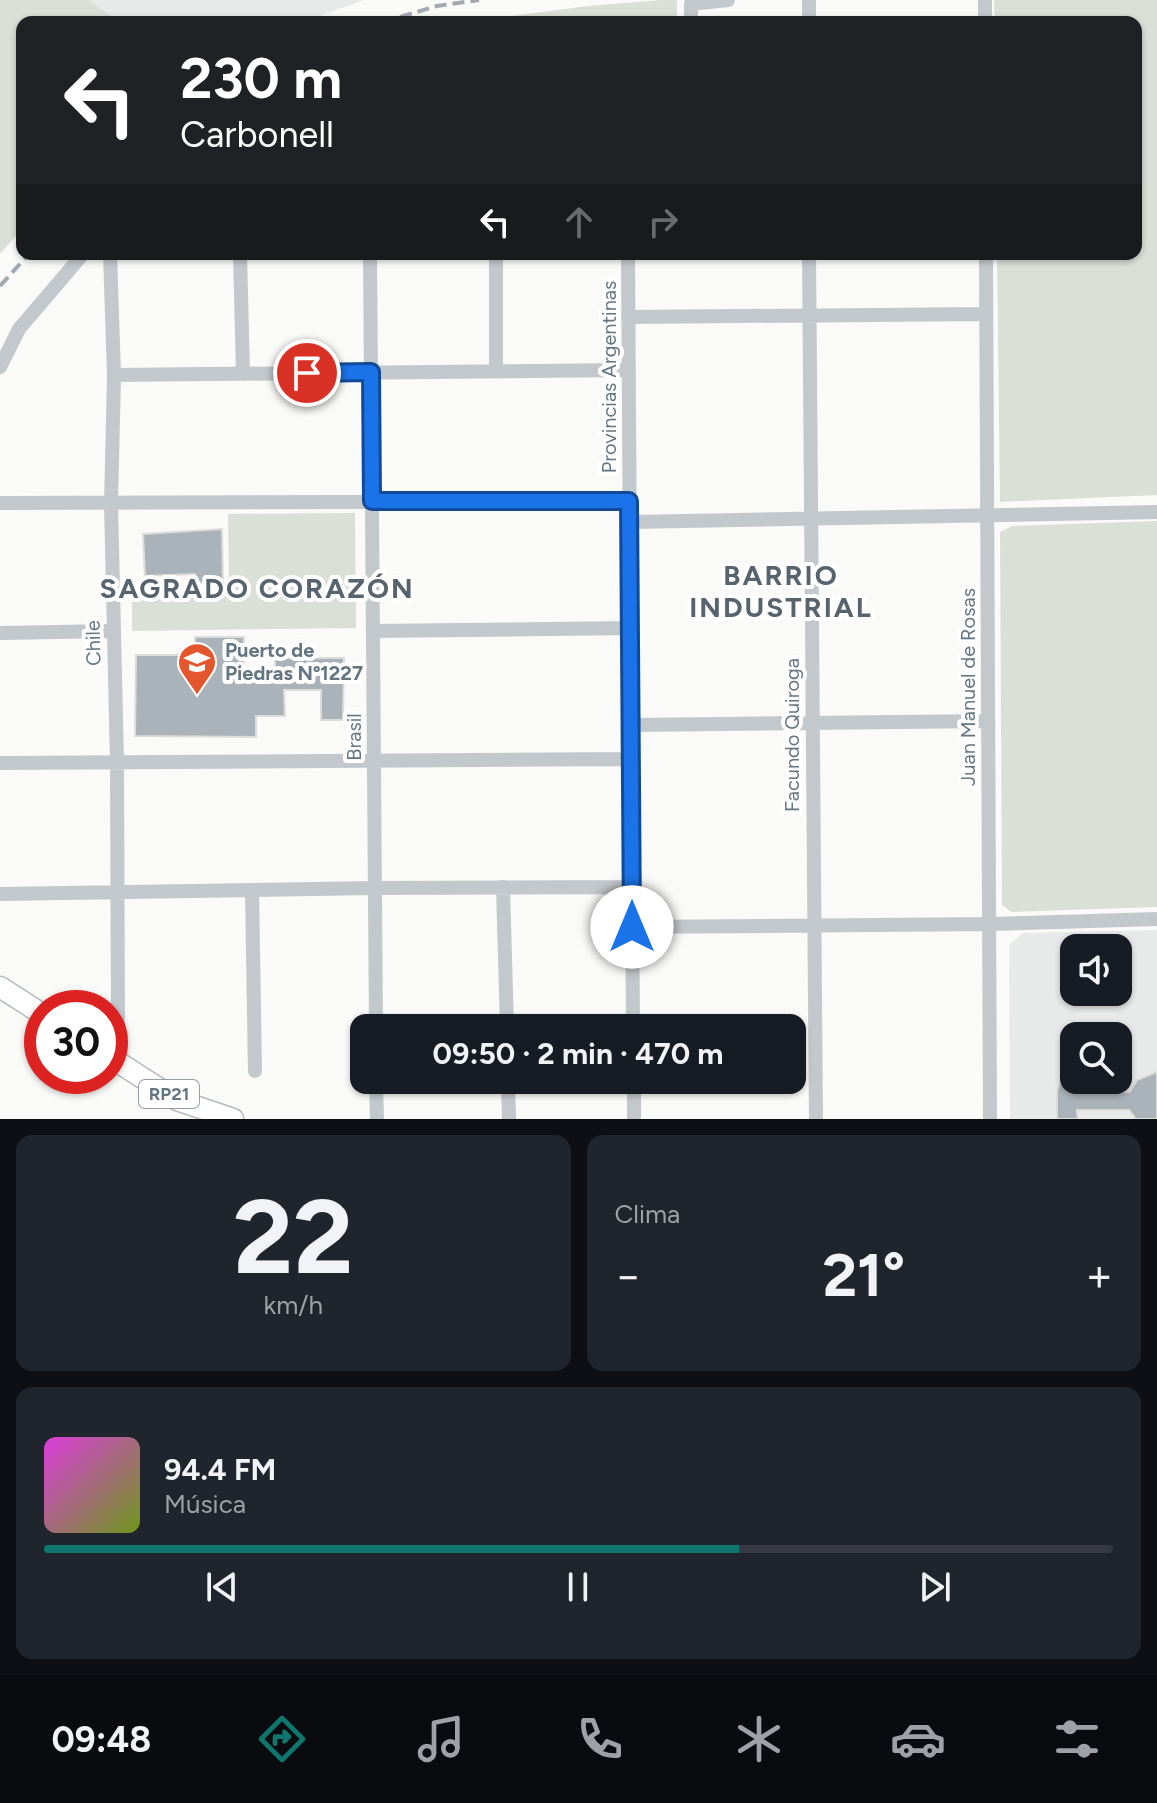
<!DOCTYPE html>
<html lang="es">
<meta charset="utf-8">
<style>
:root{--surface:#171b24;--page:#20242c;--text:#f1f3f6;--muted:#9ea1a6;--line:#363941;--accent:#0f766e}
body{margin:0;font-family:Figtree,sans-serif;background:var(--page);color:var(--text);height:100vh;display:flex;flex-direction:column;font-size:30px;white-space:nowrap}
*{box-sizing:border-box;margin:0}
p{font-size:26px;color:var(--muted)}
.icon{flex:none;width:44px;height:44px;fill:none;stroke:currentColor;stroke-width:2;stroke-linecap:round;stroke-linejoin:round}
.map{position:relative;height:1119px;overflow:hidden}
.details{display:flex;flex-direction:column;gap:16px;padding:16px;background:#0d0f14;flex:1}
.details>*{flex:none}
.guide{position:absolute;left:16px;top:16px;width:1126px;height:244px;border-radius:16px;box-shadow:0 2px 6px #0004;background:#202124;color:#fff;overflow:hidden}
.buttons{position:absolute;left:1060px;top:934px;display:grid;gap:16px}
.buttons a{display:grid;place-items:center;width:72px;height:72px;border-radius:16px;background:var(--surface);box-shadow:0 2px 6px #0004;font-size:40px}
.speed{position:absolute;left:24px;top:990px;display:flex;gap:16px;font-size:40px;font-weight:700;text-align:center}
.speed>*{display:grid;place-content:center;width:104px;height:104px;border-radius:50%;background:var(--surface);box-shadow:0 2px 6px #0004;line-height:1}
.speed .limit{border:12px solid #d22;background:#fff;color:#111}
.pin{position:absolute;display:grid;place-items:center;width:68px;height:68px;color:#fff;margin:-34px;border:4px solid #fff;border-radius:50%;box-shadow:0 2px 8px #0007}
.me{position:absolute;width:88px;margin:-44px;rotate:0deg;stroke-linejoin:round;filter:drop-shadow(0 0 6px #0008)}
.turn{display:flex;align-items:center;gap:28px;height:168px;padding:0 32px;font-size:36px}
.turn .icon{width:104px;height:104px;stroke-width:2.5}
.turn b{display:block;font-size:56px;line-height:68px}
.lanes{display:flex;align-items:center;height:76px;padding:0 32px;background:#0003;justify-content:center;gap:40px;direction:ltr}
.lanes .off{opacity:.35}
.big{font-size:60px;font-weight:700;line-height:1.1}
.details .card{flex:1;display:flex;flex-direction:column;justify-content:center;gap:12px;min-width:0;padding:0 28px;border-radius:16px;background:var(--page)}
.details .dial{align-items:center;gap:0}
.dial b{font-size:104px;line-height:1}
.song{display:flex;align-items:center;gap:24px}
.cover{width:96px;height:96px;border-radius:12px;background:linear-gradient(135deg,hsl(300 70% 55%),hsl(80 70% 35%))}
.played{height:8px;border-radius:4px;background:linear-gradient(90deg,var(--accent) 65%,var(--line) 65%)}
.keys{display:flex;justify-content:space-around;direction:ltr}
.heat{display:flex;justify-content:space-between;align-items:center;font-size:44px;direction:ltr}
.details .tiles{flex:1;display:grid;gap:16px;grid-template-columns:1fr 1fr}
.card:last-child{grid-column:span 2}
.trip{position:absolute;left:350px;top:1014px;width:456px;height:80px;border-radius:16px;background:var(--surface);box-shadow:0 2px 6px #0004;font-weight:700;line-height:80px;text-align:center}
.tabs{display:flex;height:128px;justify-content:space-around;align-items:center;background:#090b0e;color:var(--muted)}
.tabs .icon{width:56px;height:56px}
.tabs .current{color:var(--accent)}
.tabs b{font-size:36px;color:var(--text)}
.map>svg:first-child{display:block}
.built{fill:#e8e9e9;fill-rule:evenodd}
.green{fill:#dadfd7}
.building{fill:#aab3b9;stroke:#dcdcda;stroke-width:2}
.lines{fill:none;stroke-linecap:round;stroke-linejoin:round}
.primary-casing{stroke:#b5babe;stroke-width:23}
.street{stroke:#c3c8cc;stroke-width:14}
.primary{stroke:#fff;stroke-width:20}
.rail{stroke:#a2aab0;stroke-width:4;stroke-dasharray:12 6;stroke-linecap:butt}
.route-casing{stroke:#114b97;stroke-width:20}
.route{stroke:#1a73e8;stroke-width:14}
.labels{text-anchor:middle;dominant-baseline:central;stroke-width:8;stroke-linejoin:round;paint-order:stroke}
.shield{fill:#fff;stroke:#939fa8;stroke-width:2}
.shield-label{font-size:18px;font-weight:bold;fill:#657683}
.street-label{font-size:20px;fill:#657683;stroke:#fff}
.poi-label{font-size:20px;font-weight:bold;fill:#657683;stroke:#fff;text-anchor:start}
.district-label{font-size:28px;font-weight:bold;letter-spacing:2px;fill:#57646e;stroke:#fff}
</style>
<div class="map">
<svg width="1157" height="1119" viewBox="0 0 1157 1119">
<rect width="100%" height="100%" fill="#fafaf8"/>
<path class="built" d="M89,0H364L303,22H162L112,16Z
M1157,930V1119H1010L1009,945L1023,933ZM1074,948H1118V992H1074ZM1074,1036H1118V1080H1074Z"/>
<path class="green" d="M0,0H89L112,16L162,22H22V229L0,254Z
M661,0H677V22H466L588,6Z
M994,0H1157V495L1000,502L997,254H1136V22H995Z
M355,513L356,628L132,631V591L229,589L228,514Z
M1157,521V907L1012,912L1002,905L1000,532L1012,526Z"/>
<path class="building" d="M222,529L223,582L195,583V574L145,576L143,534Z
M195,637H244V675H275V658H344L343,720H321V690H284L285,716H256V737L135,736L136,655H195Z
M1074,1051V1080H1082L1075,1093L1130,1092L1137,1080L1157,1072V1119H1136L1129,1110H1077L1078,1119H1057V1091L1062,1075Z"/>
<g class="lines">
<g class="primary-casing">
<path id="primary" d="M0,987L42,1014
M110,1057L177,1100L233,1119"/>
</g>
<path class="street" d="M985,0V22
M691,22V4L728,0
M809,22V0
M110,254L114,375L111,504L117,761L118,1030
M240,254L243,374
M370,254L376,1028
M496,254V371
M628,254L633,1028
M809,254L816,1119
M986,254L990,1119
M628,317L986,314
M0,367L19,329L83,254
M114,375L628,370
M0,503L629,501
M630,522L1157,512
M373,631L631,628
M0,633L113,631
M632,725L988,721
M0,763L632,759
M503,887L507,1028
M252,890L255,1071
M0,894L374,888L632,887
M632,927L989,924L1157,919
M376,1080L377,1119
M508,1080L509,1119
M634,1080V1119"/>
<use href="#primary" class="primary"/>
<path class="rail" d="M383,22L437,6L479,0
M0,286L29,254"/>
</g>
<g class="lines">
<g class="route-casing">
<path id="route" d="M307,373L371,372L372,501H629L632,927"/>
</g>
<use href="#route" class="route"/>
</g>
<defs>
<g id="school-pin" transform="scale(2)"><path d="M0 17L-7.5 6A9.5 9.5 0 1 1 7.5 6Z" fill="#e4572e" stroke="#fff"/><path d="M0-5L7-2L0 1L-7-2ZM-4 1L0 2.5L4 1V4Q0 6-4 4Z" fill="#fff"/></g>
</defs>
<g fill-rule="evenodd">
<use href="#school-pin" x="197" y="662"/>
</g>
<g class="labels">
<rect class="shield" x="139" y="1080" width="60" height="28" rx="6"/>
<g class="shield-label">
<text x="169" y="1094">RP21</text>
</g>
<g class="street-label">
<text transform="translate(609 377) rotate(-90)">Provincias Argentinas</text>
<text transform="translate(93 643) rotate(-91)">Chile</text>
<text transform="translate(968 687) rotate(-90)">Juan Manuel de Rosas</text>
<text transform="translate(792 735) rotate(-90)">Facundo Quiroga</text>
<text transform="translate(354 737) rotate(-90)">Brasil</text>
</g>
<g class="poi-label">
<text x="225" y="650">Puerto de<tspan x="225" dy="23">Piedras Nº1227</tspan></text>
</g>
<g class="district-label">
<text x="781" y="575">BARRIO<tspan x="781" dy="32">INDUSTRIAL</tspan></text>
<text x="257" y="588">SAGRADO CORAZÓN</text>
</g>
</g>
</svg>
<div class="buttons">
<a><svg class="icon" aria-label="sound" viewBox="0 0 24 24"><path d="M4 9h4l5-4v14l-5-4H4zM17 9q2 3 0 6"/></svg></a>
<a><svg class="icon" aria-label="search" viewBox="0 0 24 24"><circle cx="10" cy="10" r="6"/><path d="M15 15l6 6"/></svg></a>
</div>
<div class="speed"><div class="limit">30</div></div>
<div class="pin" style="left:307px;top:373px;background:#d93025"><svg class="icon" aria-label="arrive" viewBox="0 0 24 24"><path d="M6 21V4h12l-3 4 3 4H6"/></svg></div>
<svg class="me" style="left:632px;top:927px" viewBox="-20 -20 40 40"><circle r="19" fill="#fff"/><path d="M0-13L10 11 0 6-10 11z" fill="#1a73e8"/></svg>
<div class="trip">09:50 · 2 min · 470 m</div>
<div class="guide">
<div class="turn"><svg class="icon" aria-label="left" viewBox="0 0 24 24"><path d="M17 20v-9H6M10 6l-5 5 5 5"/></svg><div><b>230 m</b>Carbonell</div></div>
<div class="lanes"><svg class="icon" aria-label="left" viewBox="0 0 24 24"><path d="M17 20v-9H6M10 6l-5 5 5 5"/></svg><svg class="icon off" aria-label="ahead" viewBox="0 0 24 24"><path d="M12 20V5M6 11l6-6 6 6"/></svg><svg class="icon off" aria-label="right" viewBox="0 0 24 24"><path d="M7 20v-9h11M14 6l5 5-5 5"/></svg></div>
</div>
</div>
<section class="details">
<div class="tiles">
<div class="card dial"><b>22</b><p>km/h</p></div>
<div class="card"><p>Clima</p>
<div class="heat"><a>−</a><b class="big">21°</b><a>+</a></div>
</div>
<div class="card">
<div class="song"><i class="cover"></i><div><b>94.4 FM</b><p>Música</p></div></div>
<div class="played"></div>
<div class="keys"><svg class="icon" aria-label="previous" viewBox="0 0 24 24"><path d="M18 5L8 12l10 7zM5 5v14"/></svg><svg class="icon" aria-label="pause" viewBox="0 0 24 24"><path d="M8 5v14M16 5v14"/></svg><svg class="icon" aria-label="next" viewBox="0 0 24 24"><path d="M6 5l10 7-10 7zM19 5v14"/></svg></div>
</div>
</div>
</section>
<nav class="tabs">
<b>09:48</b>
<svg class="icon current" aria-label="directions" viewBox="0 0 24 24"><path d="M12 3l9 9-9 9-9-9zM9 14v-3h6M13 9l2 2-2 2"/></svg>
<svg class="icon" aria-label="music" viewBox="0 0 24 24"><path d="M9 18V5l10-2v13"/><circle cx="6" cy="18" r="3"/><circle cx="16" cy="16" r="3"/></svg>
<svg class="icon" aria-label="phone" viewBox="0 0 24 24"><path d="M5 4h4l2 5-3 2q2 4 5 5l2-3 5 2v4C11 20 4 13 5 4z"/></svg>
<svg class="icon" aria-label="climate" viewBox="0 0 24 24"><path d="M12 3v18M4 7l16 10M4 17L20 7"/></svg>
<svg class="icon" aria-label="car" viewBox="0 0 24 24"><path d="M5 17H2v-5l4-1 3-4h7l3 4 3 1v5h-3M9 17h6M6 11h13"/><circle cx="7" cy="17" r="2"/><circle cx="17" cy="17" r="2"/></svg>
<svg class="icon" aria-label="filters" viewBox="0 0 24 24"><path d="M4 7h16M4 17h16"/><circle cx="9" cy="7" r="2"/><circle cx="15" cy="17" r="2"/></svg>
</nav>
